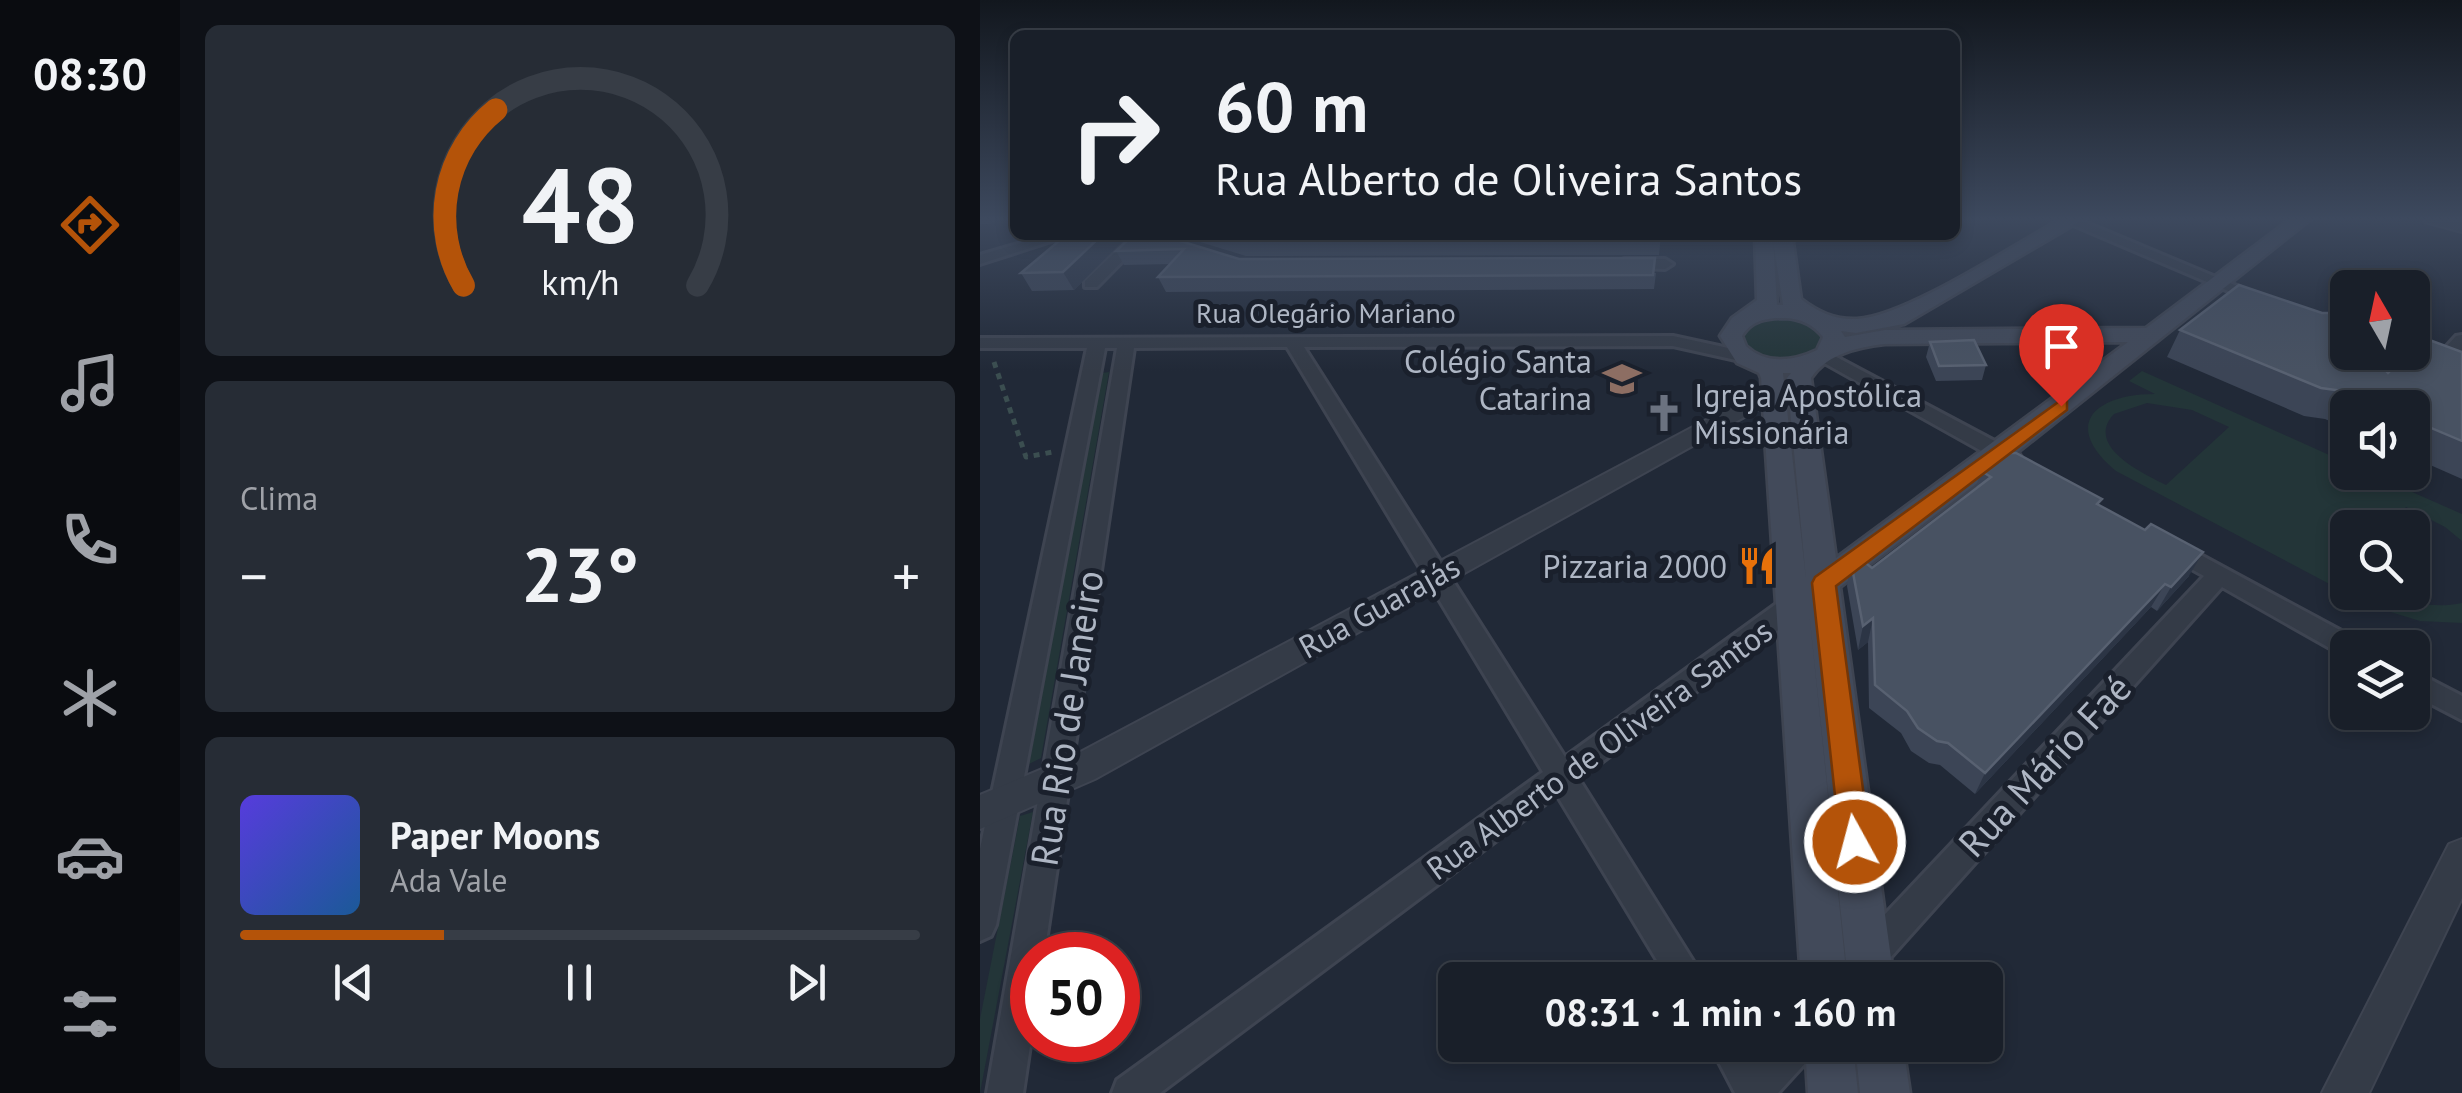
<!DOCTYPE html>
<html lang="pt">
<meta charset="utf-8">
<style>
:root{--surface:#191f29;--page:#262c35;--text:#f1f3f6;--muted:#9fa2a8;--line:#373d46;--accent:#b45309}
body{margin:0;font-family:"PT Sans",sans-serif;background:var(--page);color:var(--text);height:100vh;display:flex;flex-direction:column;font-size:38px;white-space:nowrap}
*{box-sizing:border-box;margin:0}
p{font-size:32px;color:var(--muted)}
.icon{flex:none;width:55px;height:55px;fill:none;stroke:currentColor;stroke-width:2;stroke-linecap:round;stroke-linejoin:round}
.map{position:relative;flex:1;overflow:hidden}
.panel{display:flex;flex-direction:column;gap:25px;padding:25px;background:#0e1117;width:800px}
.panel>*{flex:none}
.top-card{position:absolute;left:30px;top:30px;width:950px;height:210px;border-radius:15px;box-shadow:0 5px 15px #0003,0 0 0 2px var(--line);background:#191f29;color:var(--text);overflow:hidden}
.needle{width:65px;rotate:351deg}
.fabs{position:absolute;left:1350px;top:270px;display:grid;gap:20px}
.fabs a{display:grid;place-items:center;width:100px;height:100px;border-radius:15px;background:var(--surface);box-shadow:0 5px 15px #0003,0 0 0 2px var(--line);font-size:50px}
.speed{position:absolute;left:30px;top:932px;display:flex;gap:20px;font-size:50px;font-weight:700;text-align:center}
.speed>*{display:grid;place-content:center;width:130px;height:130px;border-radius:50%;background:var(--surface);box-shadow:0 5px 15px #0003,0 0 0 2px var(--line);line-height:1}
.speed .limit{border:15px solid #d22;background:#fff;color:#111}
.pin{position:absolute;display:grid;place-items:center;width:85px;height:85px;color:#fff;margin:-102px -42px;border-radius:50% 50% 50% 0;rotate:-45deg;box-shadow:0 0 10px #0007}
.pin .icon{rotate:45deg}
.me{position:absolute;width:110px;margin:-55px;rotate:353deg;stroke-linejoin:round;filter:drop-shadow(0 0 8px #0008)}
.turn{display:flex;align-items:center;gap:35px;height:210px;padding:0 40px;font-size:45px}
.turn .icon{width:130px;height:130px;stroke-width:2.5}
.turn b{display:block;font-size:70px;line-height:85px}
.big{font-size:75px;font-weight:600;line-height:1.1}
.panel .tile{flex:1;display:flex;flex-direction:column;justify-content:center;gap:15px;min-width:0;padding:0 35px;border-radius:15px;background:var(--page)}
.panel .dial{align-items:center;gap:0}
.dial svg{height:260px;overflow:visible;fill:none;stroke:var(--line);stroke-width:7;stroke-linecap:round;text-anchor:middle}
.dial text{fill:var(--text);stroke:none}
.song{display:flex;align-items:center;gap:30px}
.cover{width:120px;height:120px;border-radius:15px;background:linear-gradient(135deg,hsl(250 70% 55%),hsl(210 70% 35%))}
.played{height:10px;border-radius:5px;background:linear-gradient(90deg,var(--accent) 30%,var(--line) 30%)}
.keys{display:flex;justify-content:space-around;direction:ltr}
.heat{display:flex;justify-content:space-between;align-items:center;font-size:55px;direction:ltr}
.trip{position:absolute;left:458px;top:962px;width:565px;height:100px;border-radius:15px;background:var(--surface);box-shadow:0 5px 15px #0003,0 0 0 2px var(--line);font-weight:600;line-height:100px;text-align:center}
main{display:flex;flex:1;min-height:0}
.tab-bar{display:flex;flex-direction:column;width:180px;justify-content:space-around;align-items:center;background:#0a0c10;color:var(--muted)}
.tab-bar .icon{width:70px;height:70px}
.tab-bar .selected{color:var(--accent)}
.tab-bar b{font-size:45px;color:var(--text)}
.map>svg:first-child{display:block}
.green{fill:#233538;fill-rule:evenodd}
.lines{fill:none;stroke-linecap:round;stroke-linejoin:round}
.minor-casing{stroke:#3e4451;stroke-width:6}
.tertiary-casing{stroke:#3e4451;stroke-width:4}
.secondary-casing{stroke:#3e4451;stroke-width:5}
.path{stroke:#3b4e50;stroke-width:5;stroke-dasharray:6 6;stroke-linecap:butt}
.minor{fill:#343b47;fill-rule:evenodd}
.tertiary{fill:#343b47;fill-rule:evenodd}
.secondary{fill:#424a5a;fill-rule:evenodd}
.wall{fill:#3c4556}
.shaded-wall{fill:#2c3545}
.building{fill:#485262;stroke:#586171;stroke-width:2.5}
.route{fill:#b45309;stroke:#753606;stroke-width:2.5}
.labels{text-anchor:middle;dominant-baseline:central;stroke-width:10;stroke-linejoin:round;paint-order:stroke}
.far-street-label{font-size:28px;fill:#aeb6c4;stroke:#1a202c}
.poi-label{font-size:32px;fill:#aeb6c4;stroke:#1a202c;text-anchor:end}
.street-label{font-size:32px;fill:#aeb6c4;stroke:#1a202c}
.near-street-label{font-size:38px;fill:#aeb6c4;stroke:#1a202c}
</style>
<main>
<nav class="tab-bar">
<b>08:30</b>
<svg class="icon selected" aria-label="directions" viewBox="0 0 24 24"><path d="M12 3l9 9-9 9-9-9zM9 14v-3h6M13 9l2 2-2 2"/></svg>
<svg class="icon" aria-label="music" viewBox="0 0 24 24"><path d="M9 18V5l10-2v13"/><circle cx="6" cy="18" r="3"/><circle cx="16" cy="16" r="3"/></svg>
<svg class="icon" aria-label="phone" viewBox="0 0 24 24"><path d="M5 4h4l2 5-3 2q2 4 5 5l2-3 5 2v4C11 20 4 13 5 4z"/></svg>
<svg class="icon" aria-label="climate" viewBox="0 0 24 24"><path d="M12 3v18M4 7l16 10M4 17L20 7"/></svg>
<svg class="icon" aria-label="car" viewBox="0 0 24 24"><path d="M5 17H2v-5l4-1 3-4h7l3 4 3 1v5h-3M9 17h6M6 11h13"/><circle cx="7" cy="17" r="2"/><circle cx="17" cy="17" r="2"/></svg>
<svg class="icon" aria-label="filters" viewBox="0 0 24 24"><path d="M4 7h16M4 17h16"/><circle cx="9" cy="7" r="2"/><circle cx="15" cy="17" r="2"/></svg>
</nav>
<section class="panel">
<div class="tile dial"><svg viewBox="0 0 100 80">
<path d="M14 69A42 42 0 1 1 86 69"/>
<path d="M14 69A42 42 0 0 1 24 15" stroke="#b45309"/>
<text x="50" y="56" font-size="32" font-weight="700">48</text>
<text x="50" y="72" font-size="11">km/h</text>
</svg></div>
<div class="tile"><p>Clima</p>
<div class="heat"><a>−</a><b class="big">23°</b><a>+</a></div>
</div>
<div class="tile">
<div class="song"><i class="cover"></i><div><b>Paper Moons</b><p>Ada Vale</p></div></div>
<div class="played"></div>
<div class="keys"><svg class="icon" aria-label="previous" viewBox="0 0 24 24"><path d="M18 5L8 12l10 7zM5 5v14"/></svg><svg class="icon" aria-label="pause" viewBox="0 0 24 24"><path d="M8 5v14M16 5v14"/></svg><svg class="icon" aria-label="next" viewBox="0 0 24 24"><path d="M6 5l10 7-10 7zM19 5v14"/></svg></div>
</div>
</section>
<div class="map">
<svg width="1482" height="1093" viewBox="0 0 1482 1093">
<rect width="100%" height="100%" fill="#212937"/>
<path class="green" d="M791,315L830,321L847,341L831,357L789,361L766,351L762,329Z
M1162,371L1367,463L1368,472L1389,473L1482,514V541L1465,527L1426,507L1410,527L1368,528V592C1407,592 1441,612 1482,603V623L1440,621L1391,606L1136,471C1080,424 1116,394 1175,394L1149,381ZM1167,403L1212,410L1249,427L1186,485C1162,473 1104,446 1134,414Z
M129,372L61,758L49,764L122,373Z
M53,812L0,1093V1019L40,816Z"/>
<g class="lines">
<g class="minor-casing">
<path id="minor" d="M1077,218H1095L1288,299L1274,302Z
M68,235H90L0,264V255Z
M153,235H168L117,287H105V281Z
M644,259H685L693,264L685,269L639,267L636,264Z
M1482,335V350L1468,365L1482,371V382L1412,352L1432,351L1454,360L1476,336Z
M693,336L771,353L774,357L765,362L693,346L324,347L585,757L803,599H821L824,606L821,613L599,779L725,980H689L577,795L180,1093H132L137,1080L563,772L307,347L154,348L64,955H52V1032L43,1093H7L137,348H125L16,925L11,936L0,941V849L107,348H0V338Z
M845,351L1039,454L1042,459L1032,466L1025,464L839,360V352Z
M1191,539L1380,641L1383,648H1368V657L1362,655L1242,587L901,968L889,973L877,968L872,956L877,944L1224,576L1183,553L1180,547Z
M1432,670L1482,696V720L1432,694Z
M730,1045H769L778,1060L793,1045H835L830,1058L798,1093H755Z"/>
</g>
<g class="tertiary-casing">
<path id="tertiary" d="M1443,218L1482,222V232L1445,222Z
M794,384L802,386L805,391L802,396L115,779L0,829V795L91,757Z
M1482,839V898L1389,1093H1342L1469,844Z"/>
</g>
<g class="secondary-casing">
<path id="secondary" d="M1083,218H1105L924,324L876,333L861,331L865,337L905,330L1166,328L1312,218H1332L1029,459L860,587L914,980H868L829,611L867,980H821L781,378L779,373L757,363L740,336L752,318L777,300L775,235L793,238L797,305H803L792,235H812L821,299C838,312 855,320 877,319C925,317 1037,243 1083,218ZM805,318C821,319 833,324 843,337L837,350C814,361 786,365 766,346L762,336C772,320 787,318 805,318ZM1148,342L856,558L831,378C847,354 878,347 905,344ZM803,373H811L807,378L826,579Z
M825,1045H873L878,1093H828Z
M875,1045H923L930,1093H880Z"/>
</g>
<path class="path" d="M14,362L46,457L73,452"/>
<use href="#minor" class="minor"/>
<use href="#tertiary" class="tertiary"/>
<use href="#secondary" class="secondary"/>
</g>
<path class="wall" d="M0,218H19L10,224H0Z
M86,235H149L94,290L52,291L41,273Z
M153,235L259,259L676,273L674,289L186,292L178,277L191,264L144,265L136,251Z
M197,235H681L679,255L266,256Z
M1342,313L1408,373L1482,352V479L1432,457V408H1368V429L1345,419L1324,416L1187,357L1200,330Z
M950,342L1006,365L1002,380L956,381L946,357Z
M1001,471L1119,505L1209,576L1177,611L1171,607L995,794L960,765L949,763L931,751L921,733L889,708L888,642L878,650L867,586L871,562L892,568L996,488Z"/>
<path class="shaded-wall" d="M6,218H19L10,224Z
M122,235H149L94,290L83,272Z
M1223,552L1209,576L1177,611L1191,587Z
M1185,584L1171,607L995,794L1005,773Z
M893,618L888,642L878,650L883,626Z"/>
<path class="building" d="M86,235H122L83,272L41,273Z
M153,235H181L259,259L675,258L673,275L178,277L204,249L136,251Z
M245,235H678V238L258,239Z
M1259,285L1342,313H1354L1368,328V352H1389L1408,373L1429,352H1432V349L1444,338L1482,352V441L1432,420V408H1402L1363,391L1341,388L1200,330Z
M994,340L1006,365L959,366L950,342Z
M1025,453H1036L1122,499L1117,504L1165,530L1171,524L1223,552L1191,587L1185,584L1005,773L968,743L957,741L938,728L927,711L895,685L893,618L883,626L871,562L878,557L892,568L1011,477L1001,471Z"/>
<linearGradient id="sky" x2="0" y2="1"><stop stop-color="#12171e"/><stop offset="0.59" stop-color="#3d495e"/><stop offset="1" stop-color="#3d495e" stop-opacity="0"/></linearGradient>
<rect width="1482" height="371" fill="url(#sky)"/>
<path class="route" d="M1081,400L1087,401V410L856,586L890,842L886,852L875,857L864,852L860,842L832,583L835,577Z"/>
<defs>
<g id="school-bare" transform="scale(3)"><path d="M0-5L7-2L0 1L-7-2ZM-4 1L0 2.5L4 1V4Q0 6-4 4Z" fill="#8d6e63" stroke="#1a202c" stroke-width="2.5" paint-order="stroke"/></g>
<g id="church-bare" transform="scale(3)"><path d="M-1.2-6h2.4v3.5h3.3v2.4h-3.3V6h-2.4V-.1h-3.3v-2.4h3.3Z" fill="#6b7280" stroke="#1a202c" stroke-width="2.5" paint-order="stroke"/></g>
<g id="restaurant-bare" transform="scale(3)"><path d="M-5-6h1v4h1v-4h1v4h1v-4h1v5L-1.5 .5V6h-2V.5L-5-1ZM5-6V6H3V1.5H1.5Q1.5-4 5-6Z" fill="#e8710a" stroke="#1a202c" stroke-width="2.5" paint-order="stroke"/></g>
</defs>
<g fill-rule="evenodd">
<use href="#school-bare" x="642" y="379"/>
<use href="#church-bare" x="684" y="413"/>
<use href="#restaurant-bare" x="777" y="566"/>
</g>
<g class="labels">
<g class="far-street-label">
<text x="346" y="312">Rua Olegário Mariano</text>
</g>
<g class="poi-label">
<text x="612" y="361">Colégio Santa<tspan x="612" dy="37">Catarina</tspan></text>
<text x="714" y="395" text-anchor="start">Igreja Apostólica<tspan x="714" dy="37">Missionária</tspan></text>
<text x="747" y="566">Pizzaria 2000</text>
</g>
<g class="street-label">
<text transform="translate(399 606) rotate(-29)">Rua Guarajás</text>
<text transform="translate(619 749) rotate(-36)">Rua Alberto de Oliveira Santos</text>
</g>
<g class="near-street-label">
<text transform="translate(86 718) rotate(-81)">Rua Rio de Janeiro</text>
<text transform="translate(1064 765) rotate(-47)">Rua Mário Faé</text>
</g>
</g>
</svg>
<div class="fabs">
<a><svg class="needle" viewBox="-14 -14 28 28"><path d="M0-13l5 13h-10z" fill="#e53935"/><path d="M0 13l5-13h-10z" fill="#9fa2a8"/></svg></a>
<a><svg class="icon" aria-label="sound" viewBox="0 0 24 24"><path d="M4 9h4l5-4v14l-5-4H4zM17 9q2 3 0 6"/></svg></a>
<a><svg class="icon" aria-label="search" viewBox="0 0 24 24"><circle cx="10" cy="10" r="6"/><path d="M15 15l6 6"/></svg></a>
<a><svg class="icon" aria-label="layers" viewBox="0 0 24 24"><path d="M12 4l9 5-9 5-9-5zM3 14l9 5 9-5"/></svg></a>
</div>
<div class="speed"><div class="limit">50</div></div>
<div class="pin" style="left:1081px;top:406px;background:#d93025"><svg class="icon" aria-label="arrive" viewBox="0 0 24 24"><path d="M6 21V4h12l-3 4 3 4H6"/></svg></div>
<svg class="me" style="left:875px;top:842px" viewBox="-20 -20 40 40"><circle r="17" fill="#b45309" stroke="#fff" stroke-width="3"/><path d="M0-11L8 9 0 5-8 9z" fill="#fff"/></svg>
<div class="trip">08:31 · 1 min · 160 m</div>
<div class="top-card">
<div class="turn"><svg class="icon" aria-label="right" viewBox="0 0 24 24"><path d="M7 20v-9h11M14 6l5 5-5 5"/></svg><div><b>60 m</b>Rua Alberto de Oliveira Santos</div></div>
</div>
</div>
</main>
